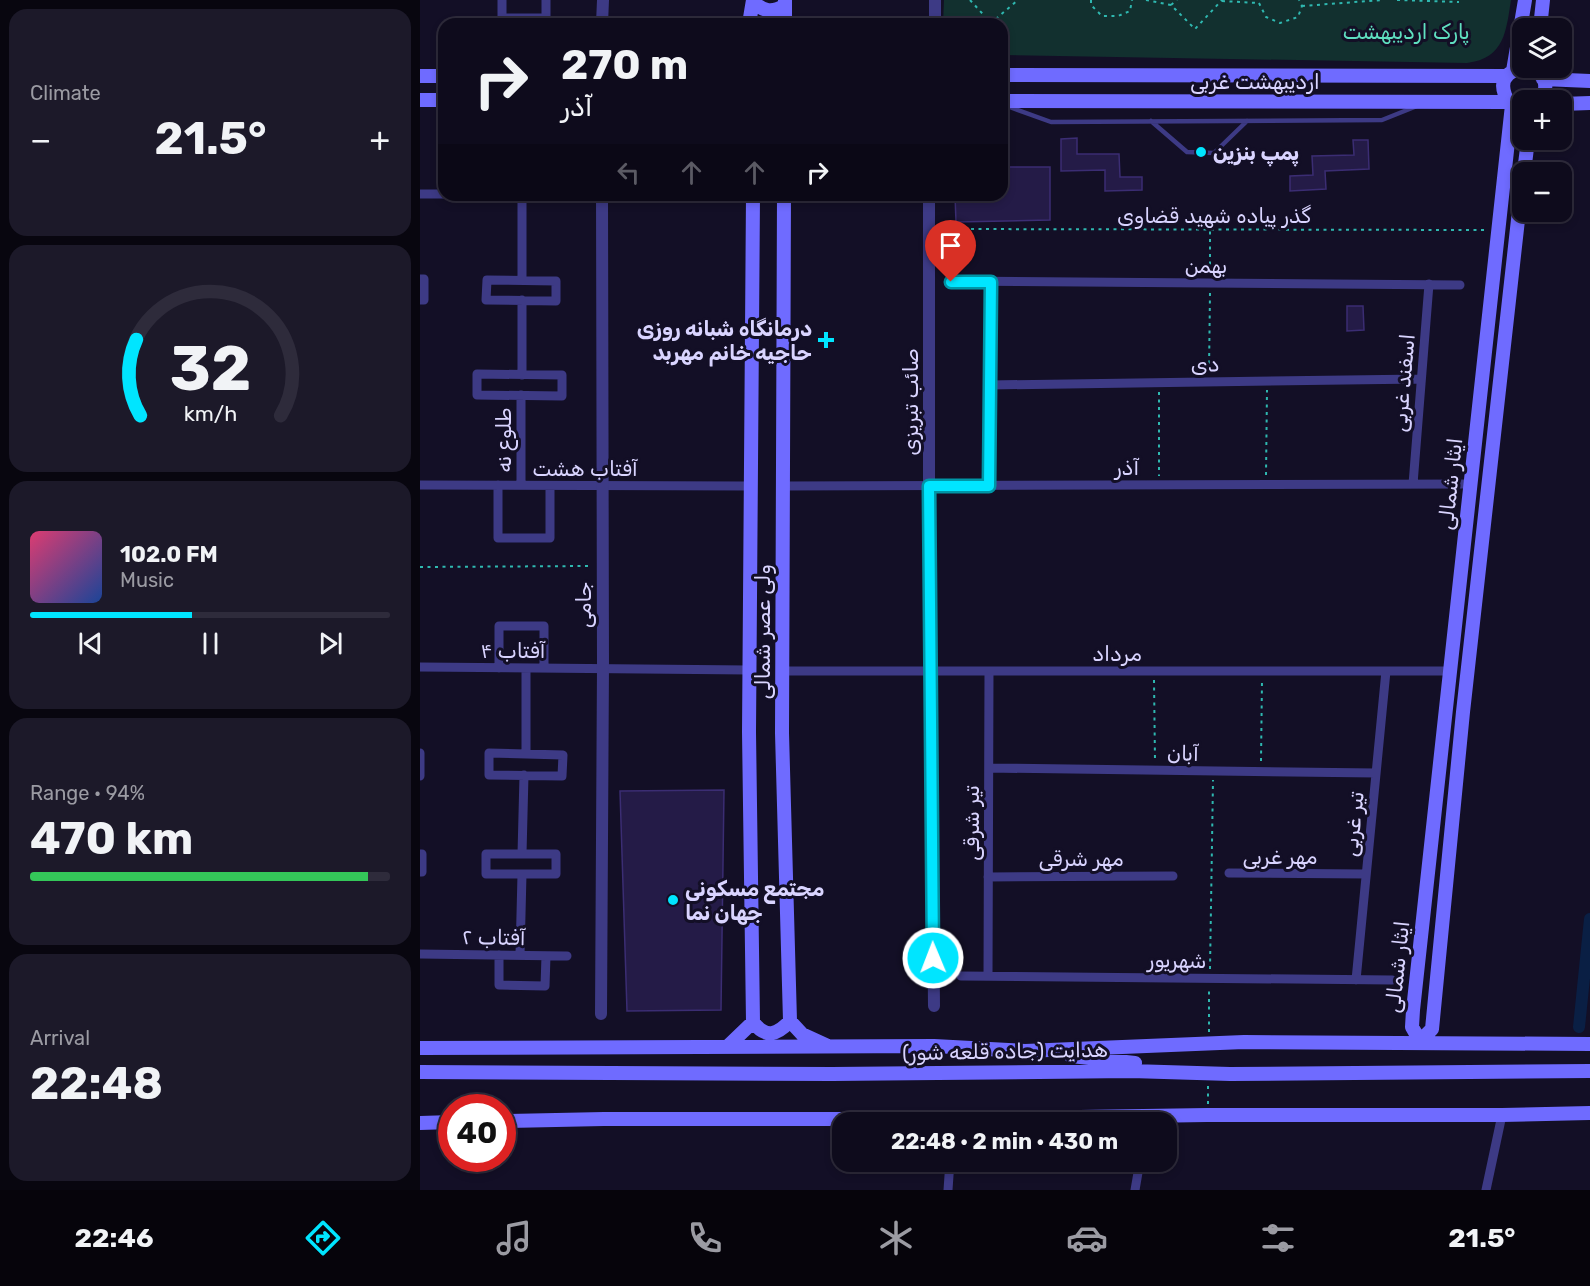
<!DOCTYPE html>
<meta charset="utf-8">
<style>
:root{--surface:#0e0b1c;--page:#1c1929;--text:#f1f3f6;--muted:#9b9ba3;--line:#2e2b3b;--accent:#00e5ff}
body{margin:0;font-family:Rubik,"Noto Naskh Arabic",sans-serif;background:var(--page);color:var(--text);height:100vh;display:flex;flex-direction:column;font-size:22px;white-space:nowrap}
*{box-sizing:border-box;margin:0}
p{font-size:20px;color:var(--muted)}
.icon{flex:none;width:33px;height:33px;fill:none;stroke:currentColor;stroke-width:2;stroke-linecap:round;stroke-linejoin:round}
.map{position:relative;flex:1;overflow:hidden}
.sheet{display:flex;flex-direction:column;gap:9px;padding:9px;background:#08060f;width:420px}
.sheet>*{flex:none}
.guide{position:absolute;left:18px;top:18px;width:570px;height:183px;border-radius:18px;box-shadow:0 3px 9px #0003,0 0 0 2px var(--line);background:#0e0b1c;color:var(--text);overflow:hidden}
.fabs{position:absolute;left:1092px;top:18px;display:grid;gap:12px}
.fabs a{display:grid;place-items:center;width:60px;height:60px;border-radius:12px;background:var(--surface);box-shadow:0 3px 9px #0003,0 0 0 2px var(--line);font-size:30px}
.speed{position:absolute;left:18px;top:1094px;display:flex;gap:12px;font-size:30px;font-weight:700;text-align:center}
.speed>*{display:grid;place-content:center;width:78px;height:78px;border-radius:50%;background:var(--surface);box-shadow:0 3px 9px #0003,0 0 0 2px var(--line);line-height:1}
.speed .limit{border:9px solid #d22;background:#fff;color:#111}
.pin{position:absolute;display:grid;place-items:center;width:51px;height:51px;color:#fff;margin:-62px -26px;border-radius:50% 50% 50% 0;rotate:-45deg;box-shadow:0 0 6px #0007}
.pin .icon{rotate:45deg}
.me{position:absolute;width:66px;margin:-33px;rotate:359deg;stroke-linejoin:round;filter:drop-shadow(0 0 4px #0008)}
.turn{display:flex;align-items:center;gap:21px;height:126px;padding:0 24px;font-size:27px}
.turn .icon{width:78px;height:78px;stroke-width:2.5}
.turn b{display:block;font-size:42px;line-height:51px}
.lanes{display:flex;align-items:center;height:57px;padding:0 24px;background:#0003;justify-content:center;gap:30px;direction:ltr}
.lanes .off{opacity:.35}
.big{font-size:45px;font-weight:700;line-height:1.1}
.sheet .card{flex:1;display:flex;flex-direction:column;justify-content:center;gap:9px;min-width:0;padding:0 21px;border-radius:18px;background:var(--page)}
.sheet .dial{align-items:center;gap:0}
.dial svg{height:156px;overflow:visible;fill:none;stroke:var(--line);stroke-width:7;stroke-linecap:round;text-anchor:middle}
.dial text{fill:var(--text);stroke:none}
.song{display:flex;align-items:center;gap:18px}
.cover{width:72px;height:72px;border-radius:9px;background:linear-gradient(135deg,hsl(340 70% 55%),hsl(220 70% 35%))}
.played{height:6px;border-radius:3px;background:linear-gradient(90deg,var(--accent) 45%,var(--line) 45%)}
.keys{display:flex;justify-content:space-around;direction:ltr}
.heat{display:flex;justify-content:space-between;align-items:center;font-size:33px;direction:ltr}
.charge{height:9px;border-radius:4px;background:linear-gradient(90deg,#34c759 94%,var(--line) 0)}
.trip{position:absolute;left:412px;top:1112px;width:345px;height:60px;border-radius:18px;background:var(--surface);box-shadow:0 3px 9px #0003,0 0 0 2px var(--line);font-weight:700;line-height:60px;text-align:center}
.tabs{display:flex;height:96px;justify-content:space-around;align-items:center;background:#06040b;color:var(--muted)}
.tabs .icon{width:42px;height:42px}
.tabs .current{color:var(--accent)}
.tabs b{font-size:27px;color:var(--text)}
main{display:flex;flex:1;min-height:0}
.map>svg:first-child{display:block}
.green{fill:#12302f}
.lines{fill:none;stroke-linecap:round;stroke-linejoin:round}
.canal{stroke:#0a1f44;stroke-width:12}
.building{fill:#241b47;stroke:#3b2d73;stroke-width:1.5}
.path{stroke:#2fb8b0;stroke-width:2;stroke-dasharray:3 4.5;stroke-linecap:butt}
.service{stroke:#3d3a85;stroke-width:4.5}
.minor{stroke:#3d3a85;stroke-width:9}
.tertiary{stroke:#3d3a85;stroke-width:12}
.secondary{stroke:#6f6bff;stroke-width:14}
.route-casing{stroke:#0095a6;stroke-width:15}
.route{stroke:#00e5ff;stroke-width:10}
.poi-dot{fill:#00e5ff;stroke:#130f26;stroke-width:2}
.labels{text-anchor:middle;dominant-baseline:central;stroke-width:6;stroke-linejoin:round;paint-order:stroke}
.park-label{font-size:21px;fill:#5fe0c0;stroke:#130f26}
.street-label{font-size:21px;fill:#d9d4ff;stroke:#130f26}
.poi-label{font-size:21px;font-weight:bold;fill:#d9d4ff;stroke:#130f26;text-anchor:start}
</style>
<main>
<section class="sheet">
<div class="card"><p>Climate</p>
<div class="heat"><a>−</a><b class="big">21.5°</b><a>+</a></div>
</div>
<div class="card dial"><svg viewBox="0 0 100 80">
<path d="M14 69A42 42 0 1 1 86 69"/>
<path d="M14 69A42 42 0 0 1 12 30" stroke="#00e5ff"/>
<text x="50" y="56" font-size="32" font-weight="700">32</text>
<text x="50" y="72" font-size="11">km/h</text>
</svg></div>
<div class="card">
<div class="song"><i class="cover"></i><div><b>102.0 FM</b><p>Music</p></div></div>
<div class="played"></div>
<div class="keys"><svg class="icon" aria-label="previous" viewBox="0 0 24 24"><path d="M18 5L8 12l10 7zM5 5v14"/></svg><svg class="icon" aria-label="pause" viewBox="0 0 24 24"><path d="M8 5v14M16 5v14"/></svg><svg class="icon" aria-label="next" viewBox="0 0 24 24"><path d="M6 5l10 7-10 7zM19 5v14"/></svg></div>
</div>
<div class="card"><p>Range · 94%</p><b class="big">470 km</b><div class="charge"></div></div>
<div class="card"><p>Arrival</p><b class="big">22:48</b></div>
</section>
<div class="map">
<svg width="1170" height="1190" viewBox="0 0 1170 1190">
<rect width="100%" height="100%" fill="#130f26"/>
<path class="green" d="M524,0H1091C1086,31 1085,58 1047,63L582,55V24H523Z"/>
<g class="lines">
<path class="canal" d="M1159,1027L1170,919"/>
</g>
<path class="building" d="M657,138V154H699L700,177H722V190L685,191V170L641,171V139Z
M933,140H948L949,169L905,171L906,189L870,191V176L893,175L892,156L934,155Z
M582,167H630V220L536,222L535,195H582Z
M927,306H943L944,330L927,331Z
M304,790L301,1010L207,1011L200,791Z"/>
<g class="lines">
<path class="path" d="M550,0L571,23L598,0
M671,0V5L682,16H698L710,11L712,0
M726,0L751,5L775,29L802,0
M977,0L1039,2
M802,1L838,3
M839,3L846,17L860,23L878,17L882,6L879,0
M751,5L757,0
M882,6L962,0
M521,229L1067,230
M790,272V230
M789,371L790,293
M739,392V476
M846,475L847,390
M0,567L171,566
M734,680L735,761
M841,761L842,680
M790,969L793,780
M789,1032V990
M788,1104V1086"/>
<path class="service" d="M587,106L631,122L962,120L997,106
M731,121L767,152L794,153L827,121"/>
<path class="minor" d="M82,0V18H126V0
M0,194H24
M0,279H4V300H0
M67,280L136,281V301L66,300Z
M102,280V195
M531,281L1040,285
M57,374L142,375V396L57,395Z
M102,375V300
M570,385L1001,379
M993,484L1009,284
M0,485L330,486
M78,485V538H130V486
M101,485V395
M363,486L1051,484
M569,486L571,282
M0,667L329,670
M79,668V626H124V668
M106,668V754
M363,671H1031
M0,753V776
M69,753L143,755L142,776L69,775Z
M569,768L956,773
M0,854H2V872H0
M66,854H136V874H66Z
M102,854L104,775
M809,873L946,874
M568,877L753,876
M0,954L147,956
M79,955V985L125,986L126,956
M100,955L102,874
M541,976L972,980
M568,976L569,671
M936,980L966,671
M528,1190L530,1161
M715,1190L720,1161
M1066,1190L1082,1115"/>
<path class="tertiary" d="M182,24L183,0
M515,24V0
M509,195V486L514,1006
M181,1014L183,665L182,195"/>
<path class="secondary" d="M365,0V24
M333,1C343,12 353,13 365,5
M329,24L333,0
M1120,28L1123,0
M1093,71L1105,0
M582,75L1087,76
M0,76H24
M1123,79L1170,81
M0,100H24
M582,101L1088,102
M1142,104L1170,103
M1092,105L993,1010L992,1027L1000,1041L1012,1029L1043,712L1102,184
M1102,109C1094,107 1088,104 1085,95C1071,58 1143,61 1121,100
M1104,172L1108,140
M364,195L362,733L370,1021L382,1034L406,1045
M333,1022C346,1039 357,1035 370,1021
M308,1046L333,1022L329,732L333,195
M0,1048L514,1046L605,1051L824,1042L1170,1044
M651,1056L715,1063
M0,1072L412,1074L711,1071L810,1074L1170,1071
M82,1121L184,1119H533L787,1115H1082L1170,1113
M0,1123L32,1122"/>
</g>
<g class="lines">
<g class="route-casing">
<path id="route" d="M513,958L509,486H569L571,282H531"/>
</g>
<use href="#route" class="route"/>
</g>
<g class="poi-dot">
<circle cx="781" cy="152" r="6"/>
<path d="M403 331h6v6h6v6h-6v6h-6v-6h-6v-6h6z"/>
<circle cx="253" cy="900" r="6"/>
</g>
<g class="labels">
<g class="park-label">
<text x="986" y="31">پارک اردیبهشت</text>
</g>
<g class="street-label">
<text x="835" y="81">اردیبهشت غربی</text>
<text x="794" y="215">گذر پیاده شهید قضاوی</text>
<text x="786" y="265">بهمن</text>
<text transform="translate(785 364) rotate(-1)">دی</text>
<text transform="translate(983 383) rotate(-85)">اسفند غربی</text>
<text transform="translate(490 402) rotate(-90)">صائب تبریزی</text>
<text transform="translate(83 440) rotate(-90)">طلوع نه</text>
<text x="707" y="467">آذر</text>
<text x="165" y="468">آفتاب هشت</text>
<text transform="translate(1030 484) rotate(-84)">ایثار شمالی</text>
<text transform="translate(163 605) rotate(-90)">جامی</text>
<text transform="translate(342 632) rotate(-90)">ولی عصر شمالی</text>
<text x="93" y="650">آفتاب ۴</text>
<text x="697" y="653">مرداد</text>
<text transform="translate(763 753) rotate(1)">آبان</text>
<text transform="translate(551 823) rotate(-90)">تیر شرقی</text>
<text transform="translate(933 824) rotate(-84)">تیر غربی</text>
<text x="860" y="856">مهر غربی</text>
<text x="661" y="858">مهر شرقی</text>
<text transform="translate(74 937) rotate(1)">آفتاب ۲</text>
<text transform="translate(757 960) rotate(1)">شهریور</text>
<text transform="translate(977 967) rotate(-84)">ایثار شمالی</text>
<text transform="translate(585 1051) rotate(-1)">هدایت (جاده قلعه شور)</text>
</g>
<g class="poi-label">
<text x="793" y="152">پمپ بنزین</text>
<text x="392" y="328" text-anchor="end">درمانگاه شبانه‌ روزی<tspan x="392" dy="24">حاجیه‌ خانم مهربد</tspan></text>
<text x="265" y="888">مجتمع مسکونی<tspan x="265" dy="24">جهان نما</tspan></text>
</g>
</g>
</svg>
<div class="fabs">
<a><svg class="icon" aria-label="layers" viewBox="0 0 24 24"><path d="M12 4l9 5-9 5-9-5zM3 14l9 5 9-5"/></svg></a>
<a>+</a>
<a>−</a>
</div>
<div class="speed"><div class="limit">40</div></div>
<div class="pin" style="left:531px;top:282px;background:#d93025"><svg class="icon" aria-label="arrive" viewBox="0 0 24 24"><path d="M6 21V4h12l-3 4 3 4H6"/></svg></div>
<svg class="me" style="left:513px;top:958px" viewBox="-20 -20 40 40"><circle r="17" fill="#00e5ff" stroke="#fff" stroke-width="3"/><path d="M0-11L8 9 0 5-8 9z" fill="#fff"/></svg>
<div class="trip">22:48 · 2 min · 430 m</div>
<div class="guide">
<div class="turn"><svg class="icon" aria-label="right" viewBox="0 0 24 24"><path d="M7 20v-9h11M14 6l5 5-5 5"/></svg><div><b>270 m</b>آذر</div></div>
<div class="lanes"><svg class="icon off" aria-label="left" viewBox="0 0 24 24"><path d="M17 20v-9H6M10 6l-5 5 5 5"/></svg><svg class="icon off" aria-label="ahead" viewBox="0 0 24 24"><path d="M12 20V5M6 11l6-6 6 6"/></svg><svg class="icon off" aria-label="ahead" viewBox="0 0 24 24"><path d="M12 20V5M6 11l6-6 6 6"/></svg><svg class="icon" aria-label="right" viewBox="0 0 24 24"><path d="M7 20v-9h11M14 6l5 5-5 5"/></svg></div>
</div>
</div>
</main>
<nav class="tabs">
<b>22:46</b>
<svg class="icon current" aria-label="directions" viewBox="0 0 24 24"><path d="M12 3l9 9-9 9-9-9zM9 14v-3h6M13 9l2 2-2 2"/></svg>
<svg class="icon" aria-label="music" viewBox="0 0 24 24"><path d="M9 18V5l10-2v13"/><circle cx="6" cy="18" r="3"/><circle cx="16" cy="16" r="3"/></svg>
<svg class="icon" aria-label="phone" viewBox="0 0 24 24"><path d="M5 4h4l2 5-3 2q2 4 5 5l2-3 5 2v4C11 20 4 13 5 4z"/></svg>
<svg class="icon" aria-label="climate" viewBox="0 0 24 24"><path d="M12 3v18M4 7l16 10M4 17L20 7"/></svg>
<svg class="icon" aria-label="car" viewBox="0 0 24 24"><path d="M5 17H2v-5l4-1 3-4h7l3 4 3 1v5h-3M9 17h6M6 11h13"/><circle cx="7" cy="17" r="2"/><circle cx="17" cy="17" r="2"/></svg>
<svg class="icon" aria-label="filters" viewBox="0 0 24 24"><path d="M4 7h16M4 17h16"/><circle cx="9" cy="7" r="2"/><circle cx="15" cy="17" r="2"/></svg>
<b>21.5°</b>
</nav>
